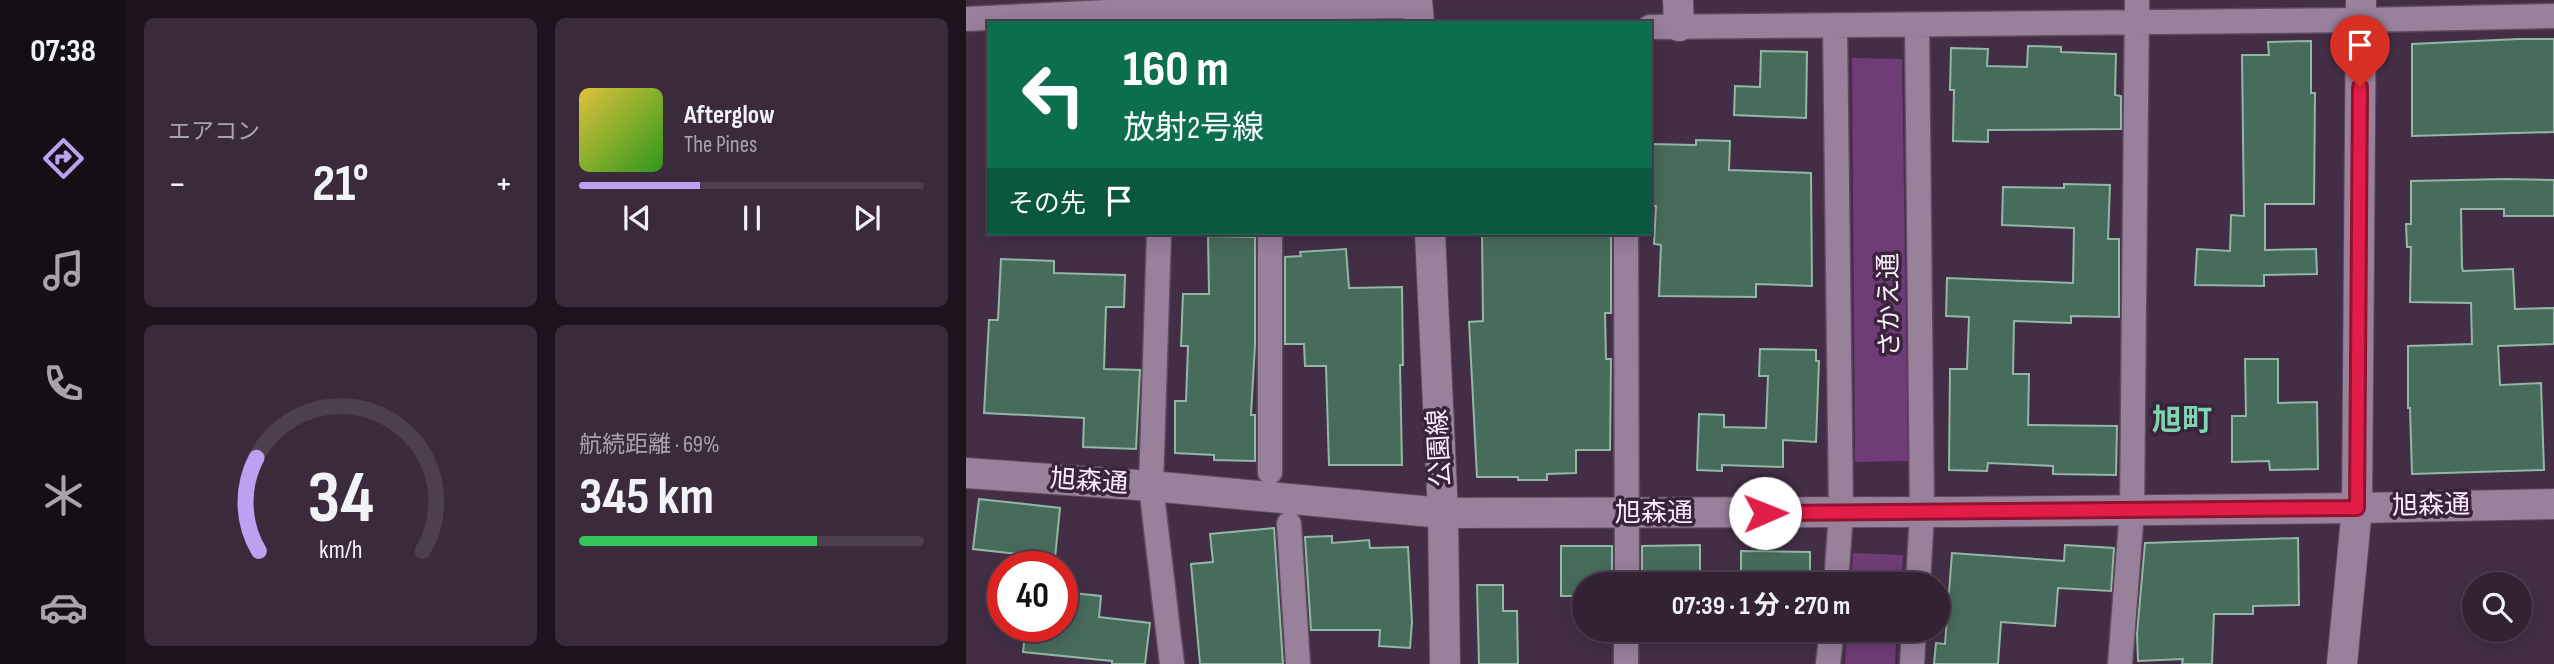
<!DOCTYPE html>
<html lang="ja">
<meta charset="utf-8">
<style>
:root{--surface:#322234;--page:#3a2a3c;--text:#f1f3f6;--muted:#a8a4ac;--line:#4d3f4f;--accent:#bca0f2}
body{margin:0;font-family:"Sofia Sans Condensed","Noto Sans JP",sans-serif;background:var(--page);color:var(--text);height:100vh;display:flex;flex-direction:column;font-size:26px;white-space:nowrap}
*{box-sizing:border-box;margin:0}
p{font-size:23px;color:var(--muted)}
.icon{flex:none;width:38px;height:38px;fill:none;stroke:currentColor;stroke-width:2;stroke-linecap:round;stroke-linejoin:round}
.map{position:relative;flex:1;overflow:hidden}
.side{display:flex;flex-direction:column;gap:18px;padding:18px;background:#1c131d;width:840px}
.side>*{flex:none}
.guide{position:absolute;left:21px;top:21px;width:665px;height:214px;border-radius:0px;box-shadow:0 4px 18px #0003,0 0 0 2px var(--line);background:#0b6e4f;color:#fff;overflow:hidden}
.tools{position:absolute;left:1496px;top:572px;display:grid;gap:14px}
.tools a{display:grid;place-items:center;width:70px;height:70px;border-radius:50%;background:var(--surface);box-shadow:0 4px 18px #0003,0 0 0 2px var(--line);font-size:35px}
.speed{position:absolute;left:21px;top:551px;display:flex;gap:14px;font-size:35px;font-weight:700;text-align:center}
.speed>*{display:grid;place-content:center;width:91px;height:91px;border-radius:50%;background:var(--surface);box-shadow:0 4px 18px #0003,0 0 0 2px var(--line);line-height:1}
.speed .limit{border:10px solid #d22;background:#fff;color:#111}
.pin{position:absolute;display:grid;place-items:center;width:60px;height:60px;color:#fff;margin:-72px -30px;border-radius:50% 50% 50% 0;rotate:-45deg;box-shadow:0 0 7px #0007}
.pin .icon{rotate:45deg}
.me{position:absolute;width:77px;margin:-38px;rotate:89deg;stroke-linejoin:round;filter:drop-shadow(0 0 5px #0008)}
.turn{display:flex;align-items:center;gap:24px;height:147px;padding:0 21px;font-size:32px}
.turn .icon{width:91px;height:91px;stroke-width:2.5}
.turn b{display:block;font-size:49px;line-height:60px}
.then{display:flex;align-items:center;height:66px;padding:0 21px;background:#0003;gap:14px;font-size:26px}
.big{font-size:52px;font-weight:700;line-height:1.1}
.side .card{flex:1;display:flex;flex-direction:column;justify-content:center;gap:10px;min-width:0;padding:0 24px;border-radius:10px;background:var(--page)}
.side .dial{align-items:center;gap:0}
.dial svg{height:182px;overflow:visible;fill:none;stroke:var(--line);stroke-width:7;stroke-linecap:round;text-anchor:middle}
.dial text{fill:var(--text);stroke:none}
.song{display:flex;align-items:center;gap:21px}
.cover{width:84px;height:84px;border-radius:10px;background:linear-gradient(135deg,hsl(50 70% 55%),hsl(110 70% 35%))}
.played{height:7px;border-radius:4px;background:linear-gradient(90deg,var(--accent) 35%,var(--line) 35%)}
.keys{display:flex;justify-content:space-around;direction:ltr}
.heat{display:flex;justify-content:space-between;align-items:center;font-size:38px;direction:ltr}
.charge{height:10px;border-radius:5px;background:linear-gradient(90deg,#34c759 69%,var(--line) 0)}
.side .tiles{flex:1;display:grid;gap:18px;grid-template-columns:repeat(2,1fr)}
.trip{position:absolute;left:606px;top:572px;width:378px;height:70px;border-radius:35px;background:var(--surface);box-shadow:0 4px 18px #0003,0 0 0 2px var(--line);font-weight:700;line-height:70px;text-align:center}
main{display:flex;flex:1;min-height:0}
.menu{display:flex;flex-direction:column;width:126px;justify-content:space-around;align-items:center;background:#140e15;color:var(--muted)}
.menu .icon{width:49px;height:49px}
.menu .current{color:var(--accent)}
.menu b{font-size:32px;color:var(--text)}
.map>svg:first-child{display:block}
.green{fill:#703c77}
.building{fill:#486c5c;stroke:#91b7a5;stroke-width:2}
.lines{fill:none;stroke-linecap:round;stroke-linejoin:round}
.minor-casing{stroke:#5c4a5e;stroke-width:27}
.tertiary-casing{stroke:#5c4a5e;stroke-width:32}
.minor{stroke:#99819c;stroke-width:24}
.tertiary{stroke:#99819c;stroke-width:30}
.route-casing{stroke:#92132f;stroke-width:18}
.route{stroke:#e11d48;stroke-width:12}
.labels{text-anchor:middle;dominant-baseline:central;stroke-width:7;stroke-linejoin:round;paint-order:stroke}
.street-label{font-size:26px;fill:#fceefd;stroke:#39243b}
.quarter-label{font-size:30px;font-weight:bold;fill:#7ed5b0;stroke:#39243b}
</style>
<main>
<nav class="menu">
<b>07:38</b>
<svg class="icon current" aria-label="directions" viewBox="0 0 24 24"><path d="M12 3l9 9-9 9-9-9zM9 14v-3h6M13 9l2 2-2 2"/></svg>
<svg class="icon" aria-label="music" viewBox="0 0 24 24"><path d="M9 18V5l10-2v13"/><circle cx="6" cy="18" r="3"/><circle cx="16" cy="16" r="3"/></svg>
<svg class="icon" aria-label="phone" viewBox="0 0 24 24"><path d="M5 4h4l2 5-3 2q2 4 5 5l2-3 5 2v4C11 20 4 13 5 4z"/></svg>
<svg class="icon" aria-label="climate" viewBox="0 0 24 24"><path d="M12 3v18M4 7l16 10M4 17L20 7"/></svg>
<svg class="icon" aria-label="car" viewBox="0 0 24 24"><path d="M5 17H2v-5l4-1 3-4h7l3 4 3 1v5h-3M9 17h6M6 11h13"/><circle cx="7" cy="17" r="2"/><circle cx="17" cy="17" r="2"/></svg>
</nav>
<section class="side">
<div class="tiles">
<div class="card"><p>エアコン</p>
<div class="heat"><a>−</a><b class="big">21°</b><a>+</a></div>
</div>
<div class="card">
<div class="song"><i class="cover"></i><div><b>Afterglow</b><p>The Pines</p></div></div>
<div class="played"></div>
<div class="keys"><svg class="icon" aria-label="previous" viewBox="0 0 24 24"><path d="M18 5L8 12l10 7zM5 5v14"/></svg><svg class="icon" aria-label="pause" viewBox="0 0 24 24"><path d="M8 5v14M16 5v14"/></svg><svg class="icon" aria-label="next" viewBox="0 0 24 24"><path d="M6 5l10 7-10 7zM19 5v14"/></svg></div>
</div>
<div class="card dial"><svg viewBox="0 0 100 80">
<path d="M14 69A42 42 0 1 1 86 69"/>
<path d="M14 69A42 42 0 0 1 13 28" stroke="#bca0f2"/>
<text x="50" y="56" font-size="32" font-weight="700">34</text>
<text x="50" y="72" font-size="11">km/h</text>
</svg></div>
<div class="card"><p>航続距離 · 69%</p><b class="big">345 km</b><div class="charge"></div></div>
</div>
</section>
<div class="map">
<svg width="1588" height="664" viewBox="0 0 1588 664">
<rect width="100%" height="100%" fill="#432e46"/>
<path class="green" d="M886,58L936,59L942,461L889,462Z
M887,553L937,555L935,584H885Z
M881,630H931L929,664H879Z"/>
<path class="building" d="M1552,39H1588V132L1446,136V44Z
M1345,41V93H1349L1348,204H1299V250L1350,249L1351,274L1298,275V286L1229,285L1231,249L1264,251L1265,215L1278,216L1276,55H1303L1302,42Z
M1062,46L1095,47V52L1150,54L1149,95L1155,96V129L1022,130V142L987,141L988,90H984L985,48L1022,49L1021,66L1061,67Z
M795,51L841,52L840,118L768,115L769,86L794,87Z
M730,140L764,141L763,170L845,173L846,286L790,284V297L693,296L695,245L688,244L690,206H684L686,144L730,145Z
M1539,179L1588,180V216H1538V209H1495L1496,267L1497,271L1547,269L1549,309L1588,308V344L1532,346L1534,385L1575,383L1578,470L1446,474L1444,408H1442V346L1506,344L1505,303L1444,302L1445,247H1441L1440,224H1445V181Z
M1098,184L1144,185L1142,239H1153V317L1105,316V323L1048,321L1047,374H1063L1062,425L1151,426L1150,475L1087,474V466L1022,463L1021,471L983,470L984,369H1001L1003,317L980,316L981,278L1107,283L1108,228L1036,225L1037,187L1098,188Z
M516,233H645V313H639L640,359H645L644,450H610V473L581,474V480H552V477H511L503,322L517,321Z
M242,236L289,237V345L285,415H289V461L248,460V455L209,453V401H220L222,346H215L217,294H243Z
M380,249L383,288L436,287L437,365H434L436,465H363L360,366H339L338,344H319V257L335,256L334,252Z
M35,259L88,261V273L159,275L158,307H140L138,369L174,370L170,449L117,447L118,418L18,413L23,320H32Z
M794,349L850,350V361H853L850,442L817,440V467L756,465V471L731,470L733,414L758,415V427L800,428L802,376H793Z
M1279,359H1312V403L1351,402L1352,469L1304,470L1303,461L1266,462V416H1280Z
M13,499L94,508L89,558L7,549Z
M308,528L317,664H234L225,564L247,562L244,534Z
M366,536V543L403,540L404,548L442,547L446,622L444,648L413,646L414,630H345L339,537Z
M1332,538L1333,605L1287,606V614H1248L1246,664H1216L1217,659L1172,661L1171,634L1179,543Z
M734,545V584H676V546Z
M1099,545L1148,548L1145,591L1092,588L1089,626L1035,622L1032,664H968L970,643L979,644L986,553L1098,561Z
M595,546H646V584H618V596H595Z
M775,551L844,552V584H775Z
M511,585H537V611H551L552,664H513Z
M96,592L135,596L133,617L184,623L179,664H146V661L57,652L60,626H96Z"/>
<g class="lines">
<g class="minor-casing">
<path id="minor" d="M0,19L201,9L452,6
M869,25L875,512L870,584
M951,25L956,512L952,584
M684,27L1394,20L1588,16
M193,233L185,486L206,664
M660,233L661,584
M304,472V233
M323,524L332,664
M660,664V630
M862,664L866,630
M946,664L948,630
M1154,664L1166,510L1171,0"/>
</g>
<g class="tertiary-casing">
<path id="tertiary" d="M451,0L453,23
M712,0L713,26
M464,233L477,513L479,664
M0,473L185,486L477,513L990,512L1391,508L1588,504
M1376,664L1391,508L1395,0"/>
</g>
<use href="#minor" class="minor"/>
<use href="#tertiary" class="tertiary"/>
</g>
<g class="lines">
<g class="route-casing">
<path id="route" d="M799,513L1391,508L1394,87"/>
</g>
<use href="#route" class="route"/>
</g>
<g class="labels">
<g class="street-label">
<text transform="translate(924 305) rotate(-91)">さかえ通</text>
<text transform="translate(474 448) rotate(-93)">公園線</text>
<text transform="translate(123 482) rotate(4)">旭森通</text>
<text transform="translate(1465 506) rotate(-1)">旭森通</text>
<text x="688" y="513">旭森通</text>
</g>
<g class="quarter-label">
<text x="1216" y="421">旭町</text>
</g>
</g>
</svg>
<div class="tools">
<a><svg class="icon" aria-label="search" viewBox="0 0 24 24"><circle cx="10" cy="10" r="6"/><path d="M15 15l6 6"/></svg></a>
</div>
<div class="speed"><div class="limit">40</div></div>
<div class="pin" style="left:1394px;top:87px;background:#d93025"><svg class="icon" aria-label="arrive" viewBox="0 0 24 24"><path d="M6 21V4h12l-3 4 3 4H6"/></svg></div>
<svg class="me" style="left:799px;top:513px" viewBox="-20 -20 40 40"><circle r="19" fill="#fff"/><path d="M0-13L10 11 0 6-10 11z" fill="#e11d48"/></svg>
<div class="trip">07:39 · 1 分 · 270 m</div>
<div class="guide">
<div class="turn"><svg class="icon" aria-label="left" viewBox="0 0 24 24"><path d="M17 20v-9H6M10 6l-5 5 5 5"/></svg><div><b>160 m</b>放射2号線</div></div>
<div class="then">その先<svg class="icon" aria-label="arrive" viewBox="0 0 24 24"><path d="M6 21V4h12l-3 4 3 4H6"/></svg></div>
</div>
</div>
</main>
